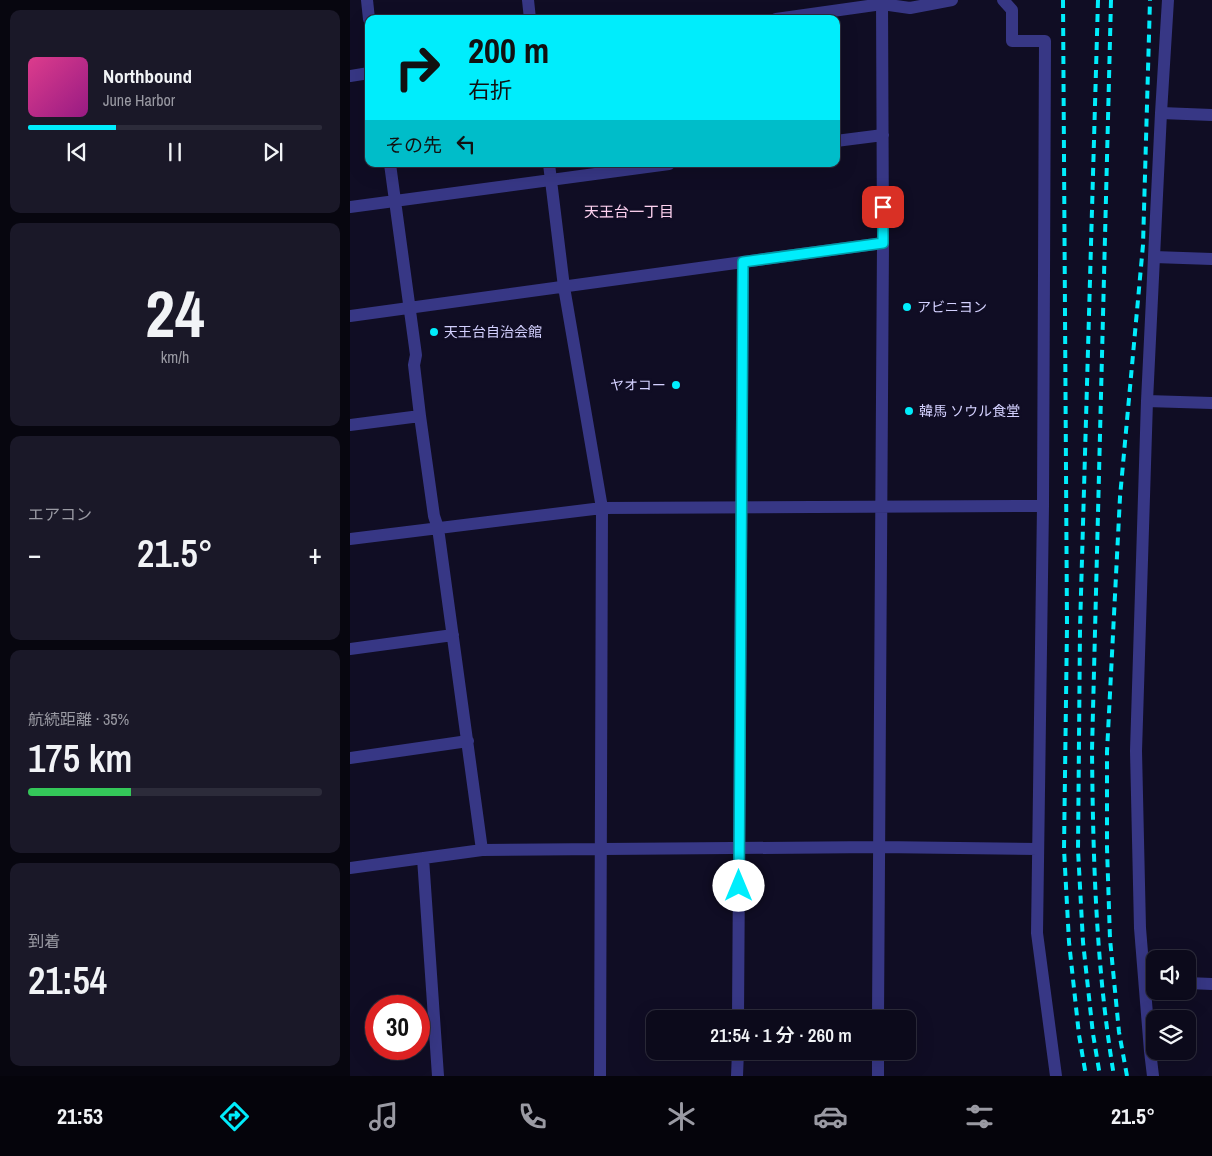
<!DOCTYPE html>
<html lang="ja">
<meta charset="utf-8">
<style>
:root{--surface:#0c0a1b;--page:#1a1828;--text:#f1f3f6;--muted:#9a9aa3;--line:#2c2b3a;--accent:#00edfc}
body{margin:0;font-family:"Archivo Narrow","Noto Sans JP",sans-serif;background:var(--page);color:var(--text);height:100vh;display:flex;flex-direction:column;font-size:19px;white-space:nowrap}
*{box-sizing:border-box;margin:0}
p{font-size:16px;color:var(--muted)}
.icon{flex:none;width:28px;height:28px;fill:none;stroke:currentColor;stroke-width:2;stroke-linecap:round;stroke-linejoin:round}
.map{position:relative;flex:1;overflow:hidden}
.panel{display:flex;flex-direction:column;gap:10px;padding:10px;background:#07060f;width:350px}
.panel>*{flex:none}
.guide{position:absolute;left:15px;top:15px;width:475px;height:152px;border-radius:10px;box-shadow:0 5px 20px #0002,0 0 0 1px var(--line);background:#00edfc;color:#111;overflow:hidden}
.fabs{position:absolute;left:796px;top:950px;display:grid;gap:10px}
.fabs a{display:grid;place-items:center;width:50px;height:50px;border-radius:10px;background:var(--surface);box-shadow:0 5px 20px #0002,0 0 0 1px var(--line);font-size:25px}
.speed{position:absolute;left:15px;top:995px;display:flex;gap:10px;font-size:25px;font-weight:700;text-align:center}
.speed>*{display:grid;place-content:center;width:65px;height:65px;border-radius:50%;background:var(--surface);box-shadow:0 5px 20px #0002,0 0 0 1px var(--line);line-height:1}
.speed .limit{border:8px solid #d22;background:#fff;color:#111}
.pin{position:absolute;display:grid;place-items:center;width:42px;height:42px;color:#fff;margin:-21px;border-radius:10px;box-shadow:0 2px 8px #0006}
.me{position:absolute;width:55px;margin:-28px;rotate:0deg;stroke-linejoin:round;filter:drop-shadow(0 0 4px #0008)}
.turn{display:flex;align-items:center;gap:18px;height:105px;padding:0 20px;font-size:22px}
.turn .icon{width:65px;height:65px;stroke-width:2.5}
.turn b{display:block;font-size:35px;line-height:42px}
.then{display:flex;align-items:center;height:48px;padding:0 20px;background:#0003;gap:10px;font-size:19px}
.big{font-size:38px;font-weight:600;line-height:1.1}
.panel .widget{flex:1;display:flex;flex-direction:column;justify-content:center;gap:8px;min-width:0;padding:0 18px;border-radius:10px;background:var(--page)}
.panel .dial{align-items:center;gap:0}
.dial b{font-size:65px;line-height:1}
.song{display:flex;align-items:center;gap:15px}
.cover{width:60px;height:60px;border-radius:8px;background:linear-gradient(135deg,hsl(330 70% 55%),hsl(310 70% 35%))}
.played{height:5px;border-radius:2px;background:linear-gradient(90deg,var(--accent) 30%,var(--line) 30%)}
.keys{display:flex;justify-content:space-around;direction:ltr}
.heat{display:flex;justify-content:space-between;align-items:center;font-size:28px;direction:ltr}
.charge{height:8px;border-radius:4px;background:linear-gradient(90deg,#34c759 35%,var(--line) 0)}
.trip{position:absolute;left:296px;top:1010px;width:270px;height:50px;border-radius:10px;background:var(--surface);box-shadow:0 5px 20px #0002,0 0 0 1px var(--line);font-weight:600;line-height:50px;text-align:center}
.menu{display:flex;height:80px;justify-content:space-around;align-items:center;background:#05040b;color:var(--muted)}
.menu .icon{width:35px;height:35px}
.menu .on{color:var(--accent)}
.menu b{font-size:22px;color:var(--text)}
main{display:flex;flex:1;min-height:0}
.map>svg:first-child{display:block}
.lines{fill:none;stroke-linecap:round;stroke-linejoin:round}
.minor{stroke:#373785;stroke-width:12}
.rail{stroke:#00edfc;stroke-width:4;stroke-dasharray:8 6;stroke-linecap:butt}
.route-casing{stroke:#009aa4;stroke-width:12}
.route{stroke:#00edfc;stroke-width:9}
.poi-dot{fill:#00edfc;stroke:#100d24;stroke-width:2}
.labels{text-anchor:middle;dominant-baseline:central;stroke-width:5;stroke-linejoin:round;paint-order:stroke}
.poi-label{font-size:14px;fill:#d4d1ff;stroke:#100d24;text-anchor:start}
.neighbourhood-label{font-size:15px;fill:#ffd3f1;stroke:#100d24}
</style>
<main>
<section class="panel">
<div class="widget">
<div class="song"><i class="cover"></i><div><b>Northbound</b><p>June Harbor</p></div></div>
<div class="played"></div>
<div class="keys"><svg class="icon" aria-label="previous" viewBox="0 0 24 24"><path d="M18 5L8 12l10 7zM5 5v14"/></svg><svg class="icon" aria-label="pause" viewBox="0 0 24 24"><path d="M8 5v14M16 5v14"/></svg><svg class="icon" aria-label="next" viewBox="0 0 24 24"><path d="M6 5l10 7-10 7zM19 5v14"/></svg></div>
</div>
<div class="widget dial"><b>24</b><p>km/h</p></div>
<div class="widget"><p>エアコン</p>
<div class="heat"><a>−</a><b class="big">21.5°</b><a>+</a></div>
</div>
<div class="widget"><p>航続距離 · 35%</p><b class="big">175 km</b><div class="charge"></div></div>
<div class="widget"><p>到着</p><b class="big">21:54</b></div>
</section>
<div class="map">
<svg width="862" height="1076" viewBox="0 0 862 1076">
<rect width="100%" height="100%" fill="#100d24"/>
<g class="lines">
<path class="minor" d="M17,0L19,19
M178,0L180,19
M653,0L662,10V41H695L693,506L687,933L706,1076
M818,0L811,113L862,115
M426,19L532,4L560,8L602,0
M0,76L19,73
M486,141L533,135
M40,164L66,355L64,365L70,416L84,516L88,528L132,850
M199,164L214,287L252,508L250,1076
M0,207L319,164
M804,257L862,259
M0,316L393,262
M797,401L862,403
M0,425L70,416
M0,539L252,508L693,506
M0,649L103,635
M0,758L118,741
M73,858L88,1076
M0,868L132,850L529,847L688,849
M838,983L862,984
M388,1019L393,262L533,243
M528,1019L533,243L532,0
M387,1076L388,1051
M528,1076V1051
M803,1076L800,1051L790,928L786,751L797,401L811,113"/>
<path class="rail" d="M713,0L717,626L714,849L719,942L729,1035L736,1076
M748,0L730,629L728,850L733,942L743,1034L750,1076
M761,0L742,750C743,860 746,968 764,1076
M777,1076L769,1032L760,939L757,848V752L770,497L793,245L800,0"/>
</g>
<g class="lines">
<g class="route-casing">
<path id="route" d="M389,886L393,262L533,243V207"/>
</g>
<use href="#route" class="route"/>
</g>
<g class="poi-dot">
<circle cx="557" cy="307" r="5"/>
<circle cx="84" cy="332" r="5"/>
<circle cx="326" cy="385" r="5"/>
<circle cx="559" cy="411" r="5"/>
</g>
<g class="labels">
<g class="poi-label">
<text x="567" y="307">アビニヨン</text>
<text x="94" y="332">天王台自治会館</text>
<text x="316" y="385" text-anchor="end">ヤオコー</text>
<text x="569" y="411">韓馬 ソウル食堂</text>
</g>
<g class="neighbourhood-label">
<text x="279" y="211">天王台一丁目</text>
</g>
</g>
</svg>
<div class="fabs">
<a><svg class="icon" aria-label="sound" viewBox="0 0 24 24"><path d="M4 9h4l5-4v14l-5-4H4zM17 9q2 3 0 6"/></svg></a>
<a><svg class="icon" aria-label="layers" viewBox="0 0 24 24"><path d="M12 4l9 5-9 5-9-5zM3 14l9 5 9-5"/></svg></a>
</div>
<div class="speed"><div class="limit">30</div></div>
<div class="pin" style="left:533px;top:207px;background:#d93025"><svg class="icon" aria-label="arrive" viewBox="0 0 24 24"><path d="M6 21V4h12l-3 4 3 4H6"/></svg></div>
<svg class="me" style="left:389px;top:886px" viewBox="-20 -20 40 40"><circle r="19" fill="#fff"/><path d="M0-13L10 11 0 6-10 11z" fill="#00edfc"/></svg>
<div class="trip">21:54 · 1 分 · 260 m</div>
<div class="guide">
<div class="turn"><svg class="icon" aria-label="right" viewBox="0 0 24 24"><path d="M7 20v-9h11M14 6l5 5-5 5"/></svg><div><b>200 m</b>右折</div></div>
<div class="then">その先<svg class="icon" aria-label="left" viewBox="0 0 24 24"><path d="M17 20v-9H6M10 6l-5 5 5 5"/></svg></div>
</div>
</div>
</main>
<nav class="menu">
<b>21:53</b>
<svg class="icon on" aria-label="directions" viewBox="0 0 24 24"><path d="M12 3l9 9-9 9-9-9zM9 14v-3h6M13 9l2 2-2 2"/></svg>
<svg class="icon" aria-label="music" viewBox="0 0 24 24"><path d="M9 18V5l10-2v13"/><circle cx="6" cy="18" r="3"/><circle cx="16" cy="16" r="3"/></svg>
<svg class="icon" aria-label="phone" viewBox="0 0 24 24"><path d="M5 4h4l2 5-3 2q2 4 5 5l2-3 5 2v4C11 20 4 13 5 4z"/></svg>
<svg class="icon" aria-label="climate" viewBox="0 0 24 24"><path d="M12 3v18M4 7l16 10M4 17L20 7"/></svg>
<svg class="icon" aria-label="car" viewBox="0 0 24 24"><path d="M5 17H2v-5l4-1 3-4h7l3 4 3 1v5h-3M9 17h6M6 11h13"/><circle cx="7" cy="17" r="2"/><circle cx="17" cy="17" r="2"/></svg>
<svg class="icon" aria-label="filters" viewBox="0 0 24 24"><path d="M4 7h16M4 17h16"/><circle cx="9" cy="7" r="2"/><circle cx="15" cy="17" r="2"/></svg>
<b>21.5°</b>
</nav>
